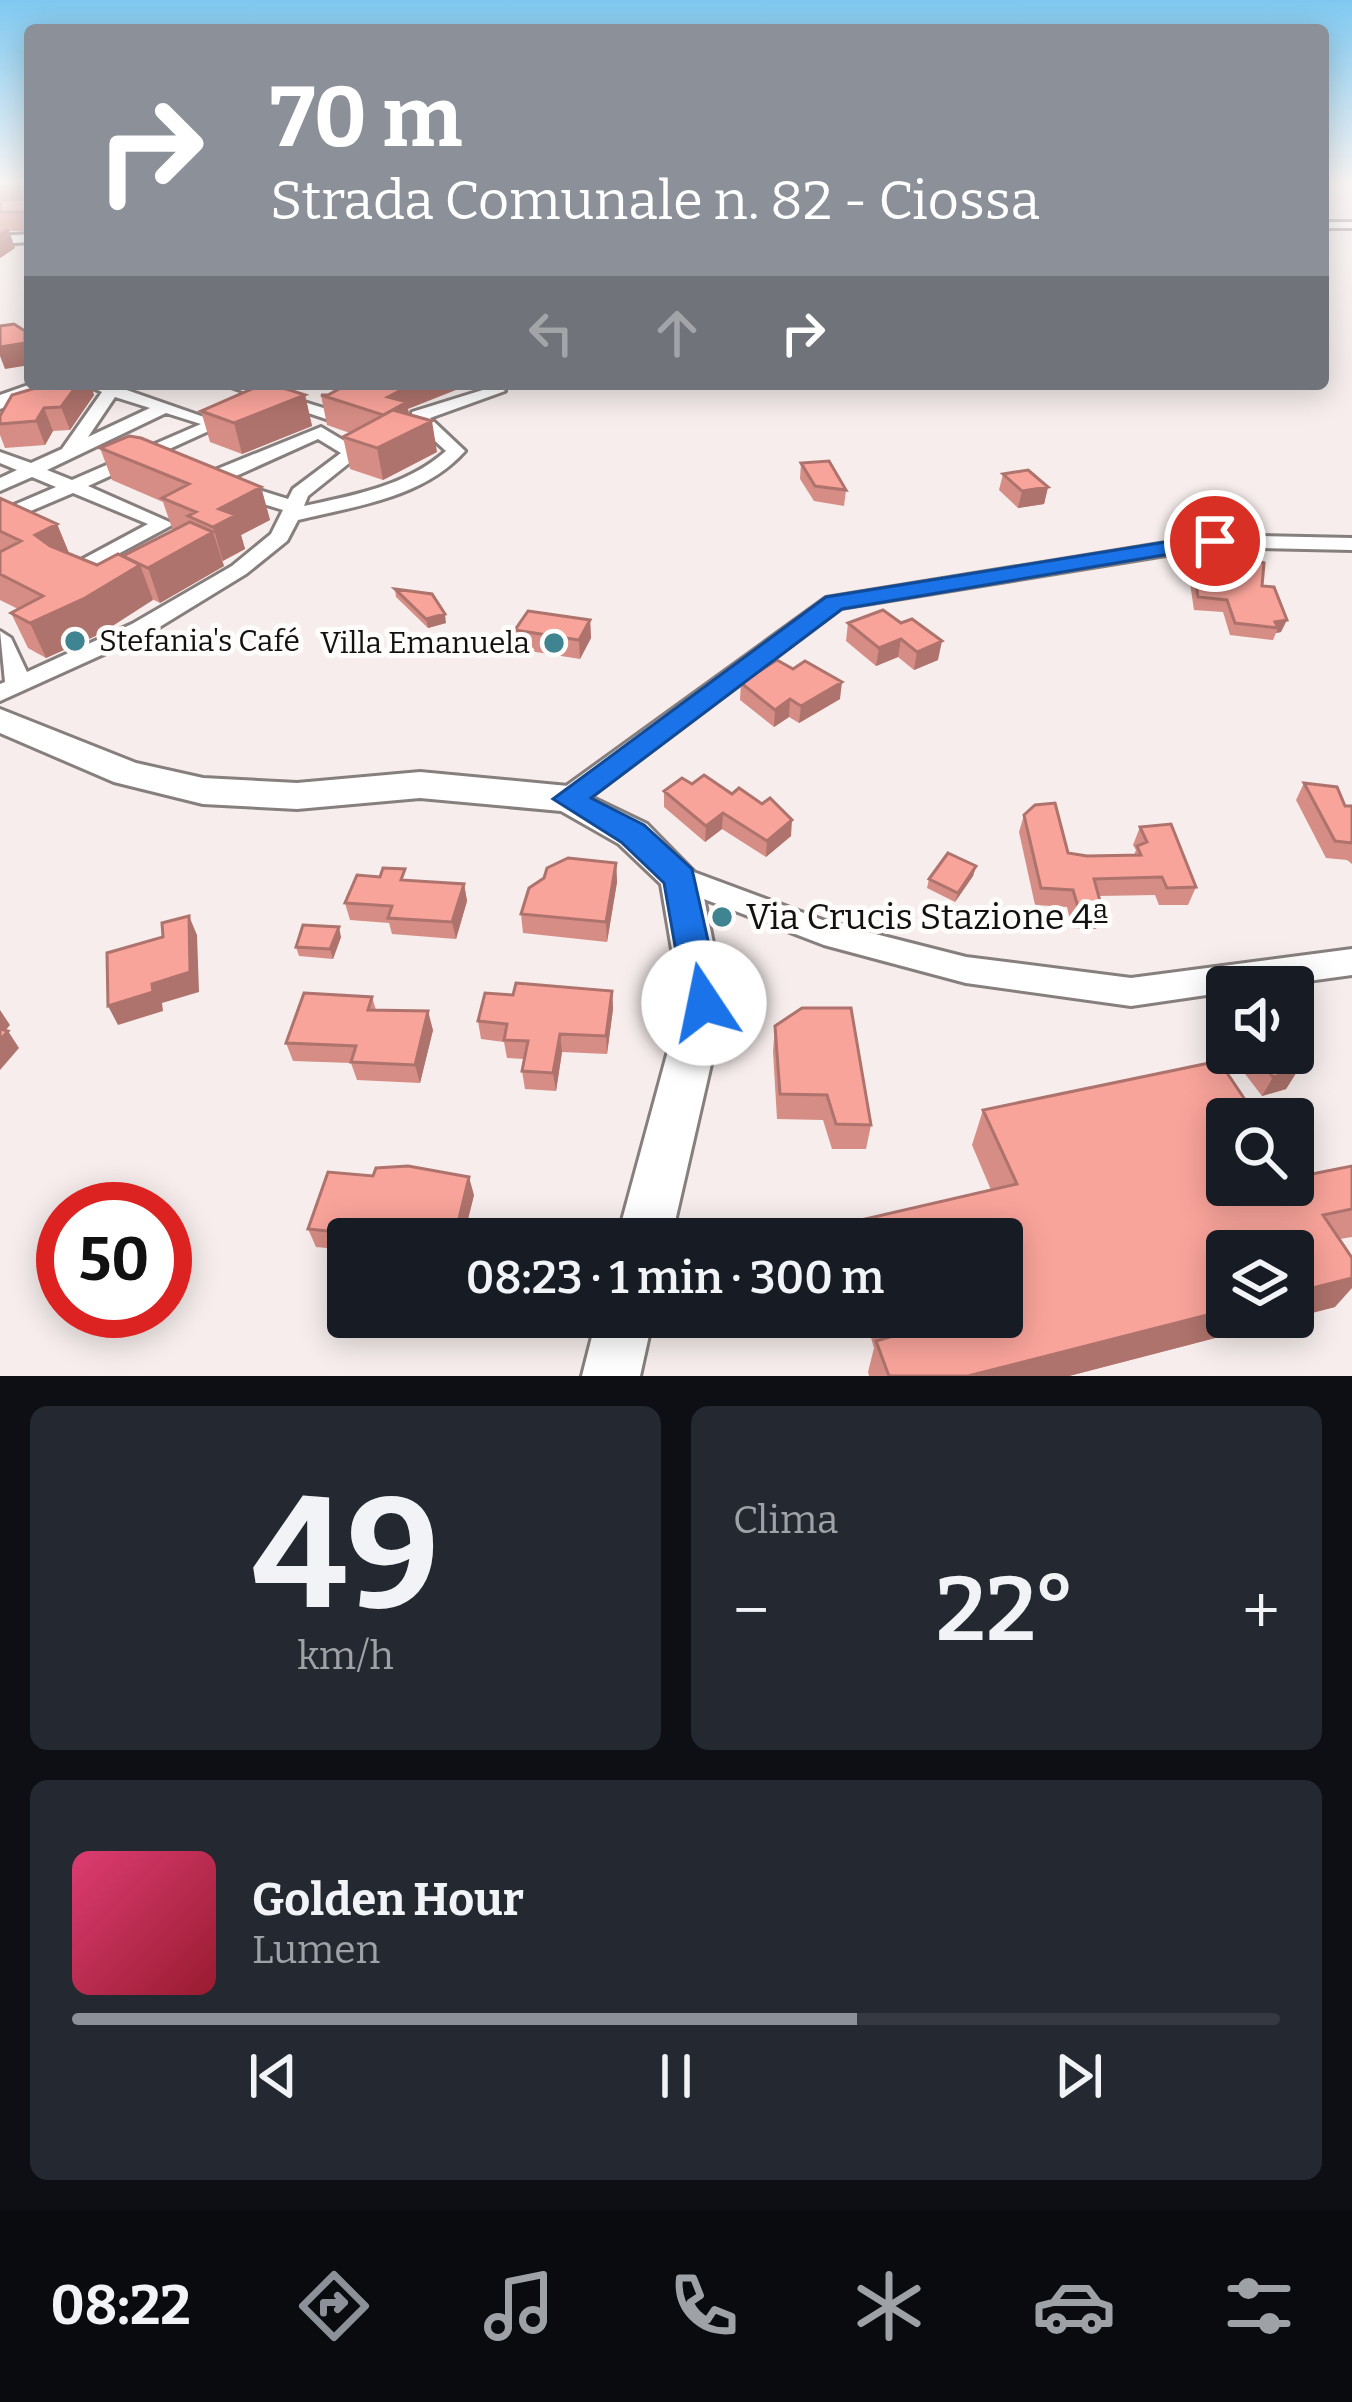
<!DOCTYPE html>
<html lang="it">
<meta charset="utf-8">
<style>
:root{--surface:#171b24;--page:#242831;--text:#f1f3f6;--muted:#9ea1a6;--line:#363941;--accent:#8c9099}
body{margin:0;font-family:Bitter,serif;background:var(--page);color:var(--text);height:100vh;display:flex;flex-direction:column;font-size:45px;white-space:nowrap}
*{box-sizing:border-box;margin:0}
p{font-size:39px;color:var(--muted)}
.icon{flex:none;width:66px;height:66px;fill:none;stroke:currentColor;stroke-width:2;stroke-linecap:round;stroke-linejoin:round}
.map{position:relative;height:1376px;overflow:hidden}
.side{display:flex;flex-direction:column;gap:30px;padding:30px;background:#0d0f14;flex:1}
.side>*{flex:none}
.top-card{position:absolute;left:24px;top:24px;width:1305px;height:366px;border-radius:12px;box-shadow:0 6px 30px #0003;background:#8c9099;color:#fff;overflow:hidden}
.fabs{position:absolute;left:1206px;top:966px;display:grid;gap:24px}
.fabs a{display:grid;place-items:center;width:108px;height:108px;border-radius:12px;background:var(--surface);box-shadow:0 6px 30px #0003;font-size:60px}
.speed{position:absolute;left:36px;top:1182px;display:flex;gap:24px;font-size:60px;font-weight:700;text-align:center}
.speed>*{display:grid;place-content:center;width:156px;height:156px;border-radius:50%;background:var(--surface);box-shadow:0 6px 30px #0003;line-height:1}
.speed .limit{border:18px solid #d22;background:#fff;color:#111}
.pin{position:absolute;display:grid;place-items:center;width:102px;height:102px;color:#fff;margin:-51px;border:6px solid #fff;border-radius:50%;box-shadow:0 3px 12px #0007}
.me{position:absolute;width:132px;margin:-66px;rotate:349deg;stroke-linejoin:round;filter:drop-shadow(0 0 9px #0008)}
.turn{display:flex;align-items:center;gap:42px;height:252px;padding:0 48px;font-size:54px}
.turn .icon{width:156px;height:156px;stroke-width:2.5}
.turn b{display:block;font-size:84px;line-height:102px}
.lanes{display:flex;align-items:center;height:114px;padding:0 48px;background:#0003;justify-content:center;gap:60px;direction:ltr}
.lanes .off{opacity:.35}
.big{font-size:90px;font-weight:600;line-height:1.1}
.side .card{flex:1;display:flex;flex-direction:column;justify-content:center;gap:18px;min-width:0;padding:0 42px;border-radius:18px;background:var(--page)}
.side .dial{align-items:center;gap:0}
.dial b{font-size:156px;line-height:1}
.song{display:flex;align-items:center;gap:36px}
.cover{width:144px;height:144px;border-radius:18px;background:linear-gradient(135deg,hsl(340 70% 55%),hsl(350 70% 35%))}
.played{height:12px;border-radius:6px;background:linear-gradient(90deg,var(--accent) 65%,var(--line) 65%)}
.keys{display:flex;justify-content:space-around;direction:ltr}
.heat{display:flex;justify-content:space-between;align-items:center;font-size:66px;direction:ltr}
.side .tiles{flex:1;display:grid;gap:30px;grid-template-columns:1fr 1fr}
.card:last-child{grid-column:span 2}
.trip{position:absolute;left:327px;top:1218px;width:696px;height:120px;border-radius:12px;background:var(--surface);box-shadow:0 6px 30px #0003;font-weight:600;line-height:120px;text-align:center}
.tabs{display:flex;height:192px;justify-content:space-around;align-items:center;background:#090b0e;color:var(--muted)}
.tabs .icon{width:84px;height:84px}
.tabs .active{color:var(--accent)}
.tabs b{font-size:54px;color:var(--text)}
.map>svg:first-child{display:block}
.lines{fill:none;stroke-linecap:round;stroke-linejoin:round}
.minor-casing{stroke:#877f7e;stroke-width:6}
.tertiary-casing{stroke:#877f7e;stroke-width:6}
.secondary-casing{stroke:#877f7e;stroke-width:6}
.minor{fill:#fff;fill-rule:evenodd}
.tertiary{fill:#fff;fill-rule:evenodd}
.secondary{fill:#fff;fill-rule:evenodd}
.wall{fill:#d68d85}
.shaded-wall{fill:#ae736c}
.building{fill:#f9a49b;stroke:#ae736c;stroke-width:3}
.route{fill:#1a73e8;stroke:#114b97;stroke-width:3}
.poi-dot{fill:#3f8491;stroke:#fefdfc;stroke-width:4.5}
.labels{text-anchor:middle;dominant-baseline:central;stroke-width:10;stroke-linejoin:round;paint-order:stroke}
.poi-label{font-size:30px;fill:#131110;stroke:#fefdfc;text-anchor:start}
.near-poi-label{font-size:36px;fill:#131110;stroke:#fefdfc;text-anchor:start}
</style>
<div class="map">
<svg width="1352" height="1376" viewBox="0 0 1352 1376">
<rect width="100%" height="100%" fill="#f6edec"/>
<g class="lines">
<g class="minor-casing">
<path id="minor" d="M1323,222H1352V228H1323Z
M84,384L118,387L224,424L88,486L174,524L73,578L66,576L63,572L66,568L148,524L73,493L0,524V511L56,487L32,477L0,491V478L17,470L0,463V452L31,463L62,449L102,392ZM115,397L150,408L88,437ZM166,413L201,424L72,480L47,470Z
M222,384H246L330,410L379,384H399L332,421Z
M481,384H498L505,391L430,418L465,451C423,498 356,506 298,520L287,541L246,574L148,634L0,701V684L5,682L0,631L11,638L27,672L132,624L232,566L271,534L283,510L212,488L207,476L210,472L321,427L363,452L308,496L304,506C355,495 406,486 446,451L412,420V412L486,389ZM318,439L341,453L293,489L288,499L227,480Z
M1215,535L1352,538V550L1215,547L841,608L578,806H558L555,799L558,792L826,598Z
M680,867L828,922L966,957L1131,978L1352,949V975L1265,987H1227V992L1131,1006L966,983L824,945L670,886L665,878L670,870Z"/>
</g>
<g class="tertiary-casing">
<path id="tertiary" d="M30,234V242L0,244V236Z"/>
</g>
<g class="secondary-casing">
<path id="secondary" d="M31,384H63L0,409V395Z
M0,709L136,763L203,778L297,783L420,772L568,786L647,824L700,878L725,1003L671,1239H617L681,1003L661,884L619,844L561,811L420,798L297,809L203,804L114,782L0,733Z
M597,1317H653L640,1376H582Z"/>
</g>
<use href="#minor" class="minor"/>
<use href="#tertiary" class="tertiary"/>
<use href="#secondary" class="secondary"/>
</g>
<path class="wall" d="M0,182H30V231H9L15,248L0,258Z
M139,384H172L156,390Z
M94,395L70,430L53,431L45,445L5,448L0,435V416Z
M305,395L312,426L242,454L210,442L201,411Z
M321,395H328L408,409L409,414L437,452L383,480L350,469L343,437L350,433L327,425Z
M100,448L261,487L270,520L241,535L245,549L222,561L224,566L160,603L152,599L100,634L46,658L28,648L11,613L18,609L0,600V498L57,524L69,553L97,565L124,557L173,531L163,502L112,480Z
M801,463L846,490L844,506L814,501L800,479Z
M1003,474L1048,487L1044,504L1018,508L999,490Z
M1226,554L1262,586L1281,632L1276,633L1273,640L1230,635L1223,612L1194,610L1190,583L1194,571H1223L1221,566Z
M395,589L446,623L428,628L396,597Z
M883,610L938,660L914,670L898,657L876,666L846,641L848,623Z
M590,620L591,638L580,659L517,649L515,630Z
M741,683L840,699L799,723L789,717L774,727L740,700Z
M1304,783L1345,806H1352V864L1347,860L1326,858L1296,800Z
M692,784L791,836L766,857L722,829L705,842L664,807V791Z
M1024,815L1068,853L1087,856L1134,855L1136,850L1133,845L1140,827L1196,887L1188,905H1159L1155,895L1099,896L1103,912L1096,929L1072,928L1067,907L1035,905L1019,832Z
M616,863L617,882L607,942L523,933L521,914Z
M976,866L973,876L955,902L927,888L929,879Z
M407,881L464,884L467,901L456,939L392,934L389,923L350,920L345,903Z
M341,937L333,959L299,956L296,947Z
M612,991L613,1009L607,1054L562,1052L556,1091L525,1089L522,1071L524,1059L507,1058L504,1042L481,1039L478,1021L513,995Z
M372,997L376,1010L433,1030L420,1083L357,1080L351,1063L293,1061L286,1043Z
M775,1026L871,1125L866,1149H832L823,1120L777,1119L773,1051Z
M1229,1053H1284L1298,1070L1286,1089L1262,1096Z
M983,1110L1297,1177L1352,1166V1237L1340,1239L1335,1307L1069,1376H869L868,1372L874,1348L865,1317H1002V1239H837L839,1225L991,1190L972,1145Z
M373,1176L474,1195L463,1239H348V1250L316,1247L308,1229Z"/>
<path class="shaded-wall" d="M23,184L30,203L0,206V187Z
M8,228L15,248L0,258V233Z
M25,331L30,344V365L5,369L0,356V347Z
M78,384H91L94,395L70,430L61,407Z
M154,384H172L156,390Z
M403,384H471L408,409L412,431L432,421L437,452L383,480L377,448L388,397Z
M305,395L312,426L242,454L234,423Z
M44,408L53,431L45,445L36,421Z
M261,487L270,520L241,535L245,549L223,561L213,527L219,509Z
M1048,487L1044,504L1018,508L1022,491Z
M57,524L71,558L50,569L35,535Z
M213,532L224,566L160,603L148,568Z
M140,565L153,600L100,634L46,658L30,623Z
M445,614L446,623L428,628L426,619Z
M590,620L591,638L580,659L579,640Z
M1287,620L1281,632L1276,633L1278,628L1275,622Z
M901,639L898,657L876,666L879,648Z
M942,641L938,660L914,670L917,652Z
M842,682L840,699L799,723L801,706Z
M790,699L789,717L774,727L775,710Z
M723,813L722,829L705,842L706,826Z
M792,820L791,836L766,857L767,841Z
M616,863L617,882L607,942L606,922Z
M976,866L973,876L955,902L958,893Z
M464,884L467,901L456,939L452,922Z
M189,916L197,935L199,992L162,1003L163,1011L118,1025L108,1006L152,984Z
M339,927L341,937L333,959L330,949Z
M612,991L613,1009L607,1054L606,1036Z
M0,1010L10,1025L0,1037Z
M428,1011L433,1030L420,1083L415,1065Z
M8,1031L19,1048L0,1070V1040Z
M560,1034L562,1052L556,1091L553,1073Z
M1298,1070L1286,1089L1262,1096L1273,1077Z
M469,1177L474,1195L463,1239H454Z
M1352,1278V1288L1335,1307L1069,1376H968L1227,1310V1317H1293V1293Z"/>
<path class="building" d="M0,182H30V212H0V200L24,199L28,189L23,184L0,187Z
M14,324L25,331V343L0,347V326Z
M49,384H78L61,407L44,408L36,421L0,424V416L12,395Z
M263,384H271L305,395L234,423L201,411Z
M348,384H403V389L388,397L407,402L383,415L321,395H328Z
M393,410L432,421L377,448L343,437Z
M129,436L141,438L261,487L219,509L236,515L213,527L188,516L196,512L162,498L189,484L100,448Z
M829,461L846,490L815,486L801,463Z
M1028,470L1048,487L1022,491L1003,474Z
M0,498L57,524L35,535L50,546L97,565L118,554L140,565L85,598L30,623L11,613L43,596L0,574V552L21,541L0,531Z
M190,522L213,532L148,568L123,556Z
M1226,554L1264,563L1262,586L1274,587L1287,620L1275,622L1278,628L1235,623L1227,600L1198,597L1194,571H1232Z
M395,589L432,594L445,614L426,619Z
M883,610L901,623L912,619L942,641L917,652L901,639L879,648L848,623Z
M528,611L590,620L579,640L515,630Z
M777,660L793,669L805,661L842,682L801,706L790,699L775,710L741,683Z
M704,775L732,794L739,788L762,804L770,798L792,820L767,841L723,813L706,826L664,791L682,778L692,784Z
M1304,783L1337,787L1345,806H1352V843L1335,841Z
M1055,803L1068,853L1087,856L1141,855L1137,846L1147,842L1140,827L1171,824L1196,887L1167,888L1162,877L1094,879L1103,912L1079,910L1073,890L1041,888L1024,815L1035,805Z
M948,853L976,866L958,893L929,879Z
M568,858L616,863L606,922L521,914L529,888L544,878L547,868Z
M383,868L405,869L401,880L464,884L452,922L388,918L392,906L345,903L357,875L380,877Z
M189,916L190,972L152,984L153,992L108,1006L107,953L163,937L162,923Z
M303,925L339,927L330,949L296,947Z
M516,983L612,991L606,1036L560,1034L553,1073L522,1071L528,1041L504,1040L507,1024L478,1021L485,993L513,995Z
M304,993L372,997L368,1010L428,1011L415,1065L351,1062L356,1046L286,1043Z
M802,1008H851L871,1125L836,1124L827,1095L780,1094L775,1026Z
M0,1029L8,1031L0,1040Z
M1255,1053H1284L1298,1070L1273,1077Z
M1219,1061L1258,1119H1227V1185H1293V1170L1297,1177L1352,1166V1209L1323,1215L1352,1258V1278L1293,1293V1251H1227V1310L968,1376H889L876,1341L890,1337L883,1317H1002V1239H844L839,1225L1017,1184L983,1110Z
M408,1166L469,1177L454,1239H405L308,1229L328,1172L373,1176L376,1168Z"/>
<linearGradient id="sky" x2="0" y2="1"><stop stop-color="#7ec9f1"/><stop offset="0.49" stop-color="#fbf7f6"/><stop offset="1" stop-color="#fbf7f6" stop-opacity="0"/></linearGradient>
<rect width="1352" height="374" fill="url(#sky)"/>
<path class="route" d="M1215,534L1226,541L1223,545L842,609L591,798L644,825L692,869L722,1003L717,1014L704,1019L690,1014L685,1003L664,883L621,842L553,799L826,597Z"/>
<g class="poi-dot">
<circle cx="75" cy="641" r="12"/>
<circle cx="554" cy="643" r="12"/>
<circle cx="722" cy="917" r="12"/>
</g>
<g class="labels">
<g class="poi-label">
<text x="99" y="641">Stefania's Café</text>
<text x="530" y="643" text-anchor="end">Villa Emanuela</text>
</g>
<g class="near-poi-label">
<text x="746" y="917">Via Crucis Stazione 4ª</text>
</g>
</g>
</svg>
<div class="fabs">
<a><svg class="icon" aria-label="sound" viewBox="0 0 24 24"><path d="M4 9h4l5-4v14l-5-4H4zM17 9q2 3 0 6"/></svg></a>
<a><svg class="icon" aria-label="search" viewBox="0 0 24 24"><circle cx="10" cy="10" r="6"/><path d="M15 15l6 6"/></svg></a>
<a><svg class="icon" aria-label="layers" viewBox="0 0 24 24"><path d="M12 4l9 5-9 5-9-5zM3 14l9 5 9-5"/></svg></a>
</div>
<div class="speed"><div class="limit">50</div></div>
<div class="pin" style="left:1215px;top:541px;background:#d93025"><svg class="icon" aria-label="arrive" viewBox="0 0 24 24"><path d="M6 21V4h12l-3 4 3 4H6"/></svg></div>
<svg class="me" style="left:704px;top:1003px" viewBox="-20 -20 40 40"><circle r="19" fill="#fff"/><path d="M0-13L10 11 0 6-10 11z" fill="#1a73e8"/></svg>
<div class="trip">08:23 · 1 min · 300 m</div>
<div class="top-card">
<div class="turn"><svg class="icon" aria-label="right" viewBox="0 0 24 24"><path d="M7 20v-9h11M14 6l5 5-5 5"/></svg><div><b>70 m</b>Strada Comunale n. 82 - Ciossa</div></div>
<div class="lanes"><svg class="icon off" aria-label="left" viewBox="0 0 24 24"><path d="M17 20v-9H6M10 6l-5 5 5 5"/></svg><svg class="icon off" aria-label="ahead" viewBox="0 0 24 24"><path d="M12 20V5M6 11l6-6 6 6"/></svg><svg class="icon" aria-label="right" viewBox="0 0 24 24"><path d="M7 20v-9h11M14 6l5 5-5 5"/></svg></div>
</div>
</div>
<section class="side">
<div class="tiles">
<div class="card dial"><b>49</b><p>km/h</p></div>
<div class="card"><p>Clima</p>
<div class="heat"><a>−</a><b class="big">22°</b><a>+</a></div>
</div>
<div class="card">
<div class="song"><i class="cover"></i><div><b>Golden Hour</b><p>Lumen</p></div></div>
<div class="played"></div>
<div class="keys"><svg class="icon" aria-label="previous" viewBox="0 0 24 24"><path d="M18 5L8 12l10 7zM5 5v14"/></svg><svg class="icon" aria-label="pause" viewBox="0 0 24 24"><path d="M8 5v14M16 5v14"/></svg><svg class="icon" aria-label="next" viewBox="0 0 24 24"><path d="M6 5l10 7-10 7zM19 5v14"/></svg></div>
</div>
</div>
</section>
<nav class="tabs">
<b>08:22</b>
<svg class="icon active" aria-label="directions" viewBox="0 0 24 24"><path d="M12 3l9 9-9 9-9-9zM9 14v-3h6M13 9l2 2-2 2"/></svg>
<svg class="icon" aria-label="music" viewBox="0 0 24 24"><path d="M9 18V5l10-2v13"/><circle cx="6" cy="18" r="3"/><circle cx="16" cy="16" r="3"/></svg>
<svg class="icon" aria-label="phone" viewBox="0 0 24 24"><path d="M5 4h4l2 5-3 2q2 4 5 5l2-3 5 2v4C11 20 4 13 5 4z"/></svg>
<svg class="icon" aria-label="climate" viewBox="0 0 24 24"><path d="M12 3v18M4 7l16 10M4 17L20 7"/></svg>
<svg class="icon" aria-label="car" viewBox="0 0 24 24"><path d="M5 17H2v-5l4-1 3-4h7l3 4 3 1v5h-3M9 17h6M6 11h13"/><circle cx="7" cy="17" r="2"/><circle cx="17" cy="17" r="2"/></svg>
<svg class="icon" aria-label="filters" viewBox="0 0 24 24"><path d="M4 7h16M4 17h16"/><circle cx="9" cy="7" r="2"/><circle cx="15" cy="17" r="2"/></svg>
</nav>
